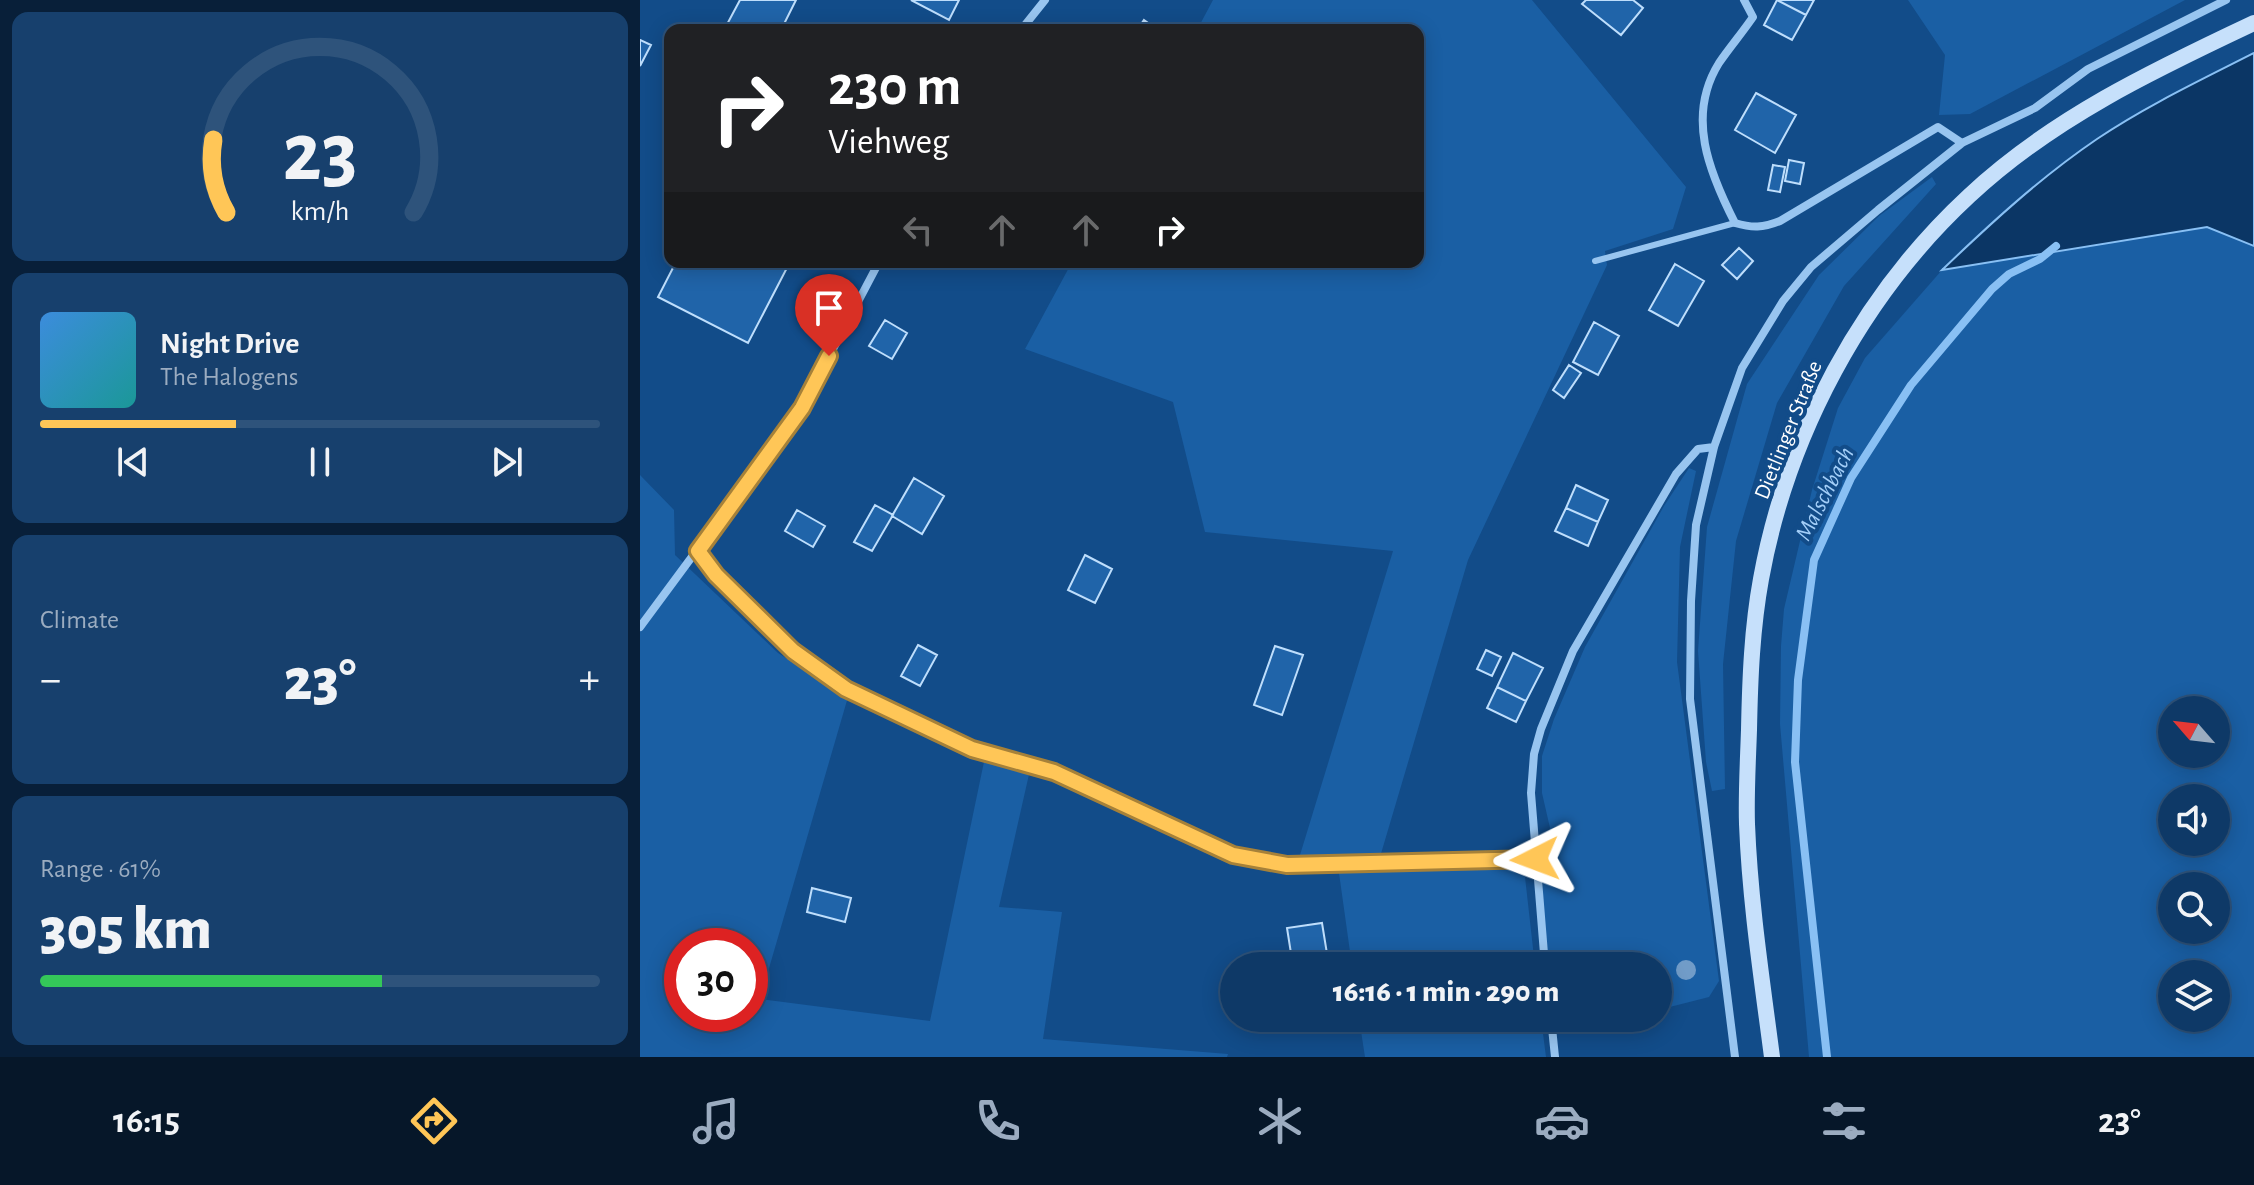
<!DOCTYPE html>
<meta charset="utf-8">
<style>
:root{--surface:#0e3967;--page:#17406d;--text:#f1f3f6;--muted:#9bacc0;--line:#2e537b;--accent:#ffc657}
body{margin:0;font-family:"Alegreya Sans",sans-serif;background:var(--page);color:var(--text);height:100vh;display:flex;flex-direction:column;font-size:30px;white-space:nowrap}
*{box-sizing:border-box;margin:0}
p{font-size:26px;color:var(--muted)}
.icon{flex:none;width:44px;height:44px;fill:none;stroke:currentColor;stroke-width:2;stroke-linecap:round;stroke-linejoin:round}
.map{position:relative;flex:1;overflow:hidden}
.side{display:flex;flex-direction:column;gap:12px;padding:12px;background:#081f39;width:640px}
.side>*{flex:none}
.guide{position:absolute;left:24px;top:24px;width:760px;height:244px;border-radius:16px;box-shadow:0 4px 20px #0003,0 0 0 2px var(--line);background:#202124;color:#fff;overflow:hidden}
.needle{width:52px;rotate:298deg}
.controls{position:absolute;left:1518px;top:696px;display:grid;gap:16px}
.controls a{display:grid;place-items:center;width:72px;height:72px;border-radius:50%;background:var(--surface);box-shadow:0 4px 20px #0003,0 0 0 2px var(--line);font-size:40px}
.speed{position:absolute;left:24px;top:928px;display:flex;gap:16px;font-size:40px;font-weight:700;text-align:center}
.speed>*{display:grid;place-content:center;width:104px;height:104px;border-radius:50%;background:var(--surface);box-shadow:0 4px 20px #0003,0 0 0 2px var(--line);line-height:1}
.speed .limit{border:12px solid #d22;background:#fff;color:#111}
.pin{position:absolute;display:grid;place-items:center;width:68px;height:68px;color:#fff;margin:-82px -34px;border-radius:50% 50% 50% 0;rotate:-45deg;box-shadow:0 0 8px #0007}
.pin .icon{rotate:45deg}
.me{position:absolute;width:88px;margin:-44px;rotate:267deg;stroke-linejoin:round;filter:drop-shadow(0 0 6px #0008)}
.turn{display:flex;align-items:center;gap:28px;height:168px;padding:0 32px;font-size:36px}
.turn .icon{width:104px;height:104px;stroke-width:2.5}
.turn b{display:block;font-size:56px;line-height:68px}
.lanes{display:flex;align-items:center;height:76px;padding:0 32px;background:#0003;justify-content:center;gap:40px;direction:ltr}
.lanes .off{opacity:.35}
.big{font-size:60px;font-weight:800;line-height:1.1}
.side .tile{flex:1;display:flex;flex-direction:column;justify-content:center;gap:12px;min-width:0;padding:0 28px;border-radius:16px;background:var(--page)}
.side .dial{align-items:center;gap:0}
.dial svg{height:208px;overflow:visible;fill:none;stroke:var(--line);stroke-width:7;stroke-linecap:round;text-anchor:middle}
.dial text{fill:var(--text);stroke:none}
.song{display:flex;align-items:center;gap:24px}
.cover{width:96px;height:96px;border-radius:12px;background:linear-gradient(135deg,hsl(210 70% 55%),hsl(180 70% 35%))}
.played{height:8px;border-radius:4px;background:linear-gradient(90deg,var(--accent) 35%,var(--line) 35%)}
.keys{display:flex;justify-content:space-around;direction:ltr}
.heat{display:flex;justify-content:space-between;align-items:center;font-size:44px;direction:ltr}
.charge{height:12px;border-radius:6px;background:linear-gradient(90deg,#34c759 61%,var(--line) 0)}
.trip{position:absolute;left:580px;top:952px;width:452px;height:80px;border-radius:40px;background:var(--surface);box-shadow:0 4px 20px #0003,0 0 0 2px var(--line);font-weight:800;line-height:80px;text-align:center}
.dock{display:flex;height:128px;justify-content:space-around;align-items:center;background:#061729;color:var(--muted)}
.dock .icon{width:56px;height:56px}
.dock .selected{color:var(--accent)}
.dock b{font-size:36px;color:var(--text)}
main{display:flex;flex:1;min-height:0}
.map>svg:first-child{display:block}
.green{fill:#1a5fa4;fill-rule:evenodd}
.water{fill:#0b3665;stroke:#89c0f4;stroke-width:2}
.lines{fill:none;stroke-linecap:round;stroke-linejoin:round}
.stream{stroke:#89c0f4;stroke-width:8}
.building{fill:#2064a9;stroke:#bedefc;stroke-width:2}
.service{stroke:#98c5f0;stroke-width:6}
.minor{stroke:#98c5f0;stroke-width:8}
.secondary{stroke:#c6e0fb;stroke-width:16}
.tree{fill:#719cc8}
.route-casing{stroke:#a68139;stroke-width:20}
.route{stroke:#ffc657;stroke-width:14}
.labels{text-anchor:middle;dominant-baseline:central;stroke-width:8;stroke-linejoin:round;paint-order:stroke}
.street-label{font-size:22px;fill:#fff;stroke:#124c89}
.water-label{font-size:24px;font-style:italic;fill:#a3cef8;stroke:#124c89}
</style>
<main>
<section class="side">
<div class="tile dial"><svg viewBox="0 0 100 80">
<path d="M14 69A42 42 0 1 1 86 69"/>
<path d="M14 69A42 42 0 0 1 9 41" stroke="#ffc657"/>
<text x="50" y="56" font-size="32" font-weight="700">23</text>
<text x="50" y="72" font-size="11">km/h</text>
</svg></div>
<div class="tile">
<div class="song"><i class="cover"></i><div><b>Night Drive</b><p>The Halogens</p></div></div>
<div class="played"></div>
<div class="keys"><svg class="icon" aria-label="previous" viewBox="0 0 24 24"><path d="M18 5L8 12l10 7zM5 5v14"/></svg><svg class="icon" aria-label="pause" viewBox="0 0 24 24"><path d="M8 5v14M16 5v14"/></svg><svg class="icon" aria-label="next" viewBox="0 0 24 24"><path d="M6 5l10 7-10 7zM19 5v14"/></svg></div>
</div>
<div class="tile"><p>Climate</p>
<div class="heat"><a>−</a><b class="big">23°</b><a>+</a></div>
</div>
<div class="tile"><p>Range · 61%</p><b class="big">305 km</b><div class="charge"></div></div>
</section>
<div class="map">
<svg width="1614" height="1057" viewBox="0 0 1614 1057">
<rect width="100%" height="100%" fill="#124c89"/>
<path class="green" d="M573,0H892L1046,187L1033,229L965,251L967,265L828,560L740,857L660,855L753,551L565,532L533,402L385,349L432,262H778V30H557Z
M1268,0H1545L1330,114L1299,115L1305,55Z
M1292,177L1296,184L1204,286L1137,403L1096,541L1083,664L1085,789L1072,791L1066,762L1058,651L1067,527L1107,384L1179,275L1239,216Z
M1567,227L1614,246V1057H1169L1140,724L1141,646L1144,609L1172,490L1198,408L1225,358L1302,270ZM1532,710H1576V754H1532ZM1532,798H1576V842H1532ZM1532,886H1576V930H1532ZM1532,974H1576V1018H1532Z
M1049,468L1056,471L1040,547L1037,662L1079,981L1069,997L1018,1010V966H909L903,912L902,866L910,828L902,793V756L914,719L945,647L1024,506Z
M0,475L34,510L35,555L138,653L208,697L120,999L290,1021L345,757L390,770L359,907L422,912L403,1039L588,1054L587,1057H0ZM42,946H110V1014H42Z
M866,868L885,877L895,966H712L699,873Z
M719,1018H901L906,1057H725Z"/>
<path class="water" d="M1614,53V246L1567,227L1302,270C1351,223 1401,177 1457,139C1506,106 1561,80 1614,53Z"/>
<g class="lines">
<path class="stream" d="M1187,1057L1155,762L1158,680L1174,560L1211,478L1271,385L1352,289L1369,274L1400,259L1416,246"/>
</g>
<path class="building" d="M100,0H156L141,30H84Z
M271,0H319L309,20Z
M946,0H993L1003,8L981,35L942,4Z
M1137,0L1166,15L1152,40L1124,25Z
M1137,0H1174L1166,15Z
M504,20L518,30H497Z
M0,40L11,45L0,66Z
M1116,93L1156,115L1135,153L1095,130Z
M1149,160L1164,163L1160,184L1145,181Z
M1133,165L1145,167L1140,192L1128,190Z
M1099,248L1113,261L1097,279L1082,265Z
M36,262H150L108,343L18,297Z
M1035,264L1064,281L1038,326L1009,310Z
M245,320L267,333L252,359L229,346Z
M954,322L979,336L958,375L933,362Z
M929,365L941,373L924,398L913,390Z
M274,478L304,496L282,534L252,516Z
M936,485L968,500L958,522L926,508Z
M235,505L253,515L232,551L214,542Z
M926,508L958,522L948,546L915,531Z
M157,510L185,526L173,547L145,531Z
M445,555L472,569L455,603L428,590Z
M278,645L297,655L280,686L261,676Z
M635,646L663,655L642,715L614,705Z
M846,650L861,657L852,676L837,669Z
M873,653L903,668L886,701L857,687Z
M857,687L886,701L876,722L847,708Z
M172,888L211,898L205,922L167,912Z
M682,923L689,966H653L647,928Z"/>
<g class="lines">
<path class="service" d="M955,261L1095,223"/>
<path class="minor" d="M1104,0L1113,17C1102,33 1090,47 1079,63C1046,116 1069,172 1095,223C1112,228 1123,228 1140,221L1298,127L1322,143
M381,30L405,0
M58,551L76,575L153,651L206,689L332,749L414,772L593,855L647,865L895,859
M0,627L162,408L239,262
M905,966L891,793L894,754L901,729L933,651L1036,474L1058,449L1074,447
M911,1018L915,1057
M1095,1057L1050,699L1051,601L1056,525L1074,447L1102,368L1143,301L1171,267L1238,210L1322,143L1395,108L1448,69L1586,0"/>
<path class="secondary" d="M1132,1057C1122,980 1110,902 1107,824C1106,793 1108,761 1109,730C1110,679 1112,628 1121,579C1147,435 1222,295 1329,196C1411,119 1514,70 1614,23"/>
</g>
<circle class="tree" cx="1046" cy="970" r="10"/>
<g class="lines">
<g class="route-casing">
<path id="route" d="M189,356L162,408L58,551L76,575L153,651L206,689L332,749L414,772L593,855L647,865L895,859"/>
</g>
<use href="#route" class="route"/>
</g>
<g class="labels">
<g class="street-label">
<text transform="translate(1148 430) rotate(-68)">Dietlinger Straße</text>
</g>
<g class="water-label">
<text transform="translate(1185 494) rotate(-63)">Malschbach</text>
</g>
</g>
</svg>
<div class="controls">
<a><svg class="needle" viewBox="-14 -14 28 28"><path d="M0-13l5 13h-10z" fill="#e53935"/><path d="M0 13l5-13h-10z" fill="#9bacc0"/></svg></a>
<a><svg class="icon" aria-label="sound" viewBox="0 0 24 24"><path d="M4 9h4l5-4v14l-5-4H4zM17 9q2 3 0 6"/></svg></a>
<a><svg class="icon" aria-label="search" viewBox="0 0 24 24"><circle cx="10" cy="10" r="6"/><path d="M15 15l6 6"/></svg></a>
<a><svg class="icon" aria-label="layers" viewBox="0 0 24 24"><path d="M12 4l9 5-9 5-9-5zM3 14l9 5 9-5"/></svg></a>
</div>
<div class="speed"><div class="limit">30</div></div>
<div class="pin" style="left:189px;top:356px;background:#d93025"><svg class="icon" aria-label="arrive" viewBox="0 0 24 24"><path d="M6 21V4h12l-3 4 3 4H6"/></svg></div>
<svg class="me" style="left:895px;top:859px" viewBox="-20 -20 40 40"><path d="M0-17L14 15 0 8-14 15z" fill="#ffc657" stroke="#fff" stroke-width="4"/></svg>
<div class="trip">16:16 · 1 min · 290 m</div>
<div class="guide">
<div class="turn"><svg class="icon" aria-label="right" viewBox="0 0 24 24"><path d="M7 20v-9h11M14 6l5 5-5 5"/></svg><div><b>230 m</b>Viehweg</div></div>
<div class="lanes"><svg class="icon off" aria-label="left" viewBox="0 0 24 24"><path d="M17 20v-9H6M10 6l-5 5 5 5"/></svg><svg class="icon off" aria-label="ahead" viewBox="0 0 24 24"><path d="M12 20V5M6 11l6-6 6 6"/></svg><svg class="icon off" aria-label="ahead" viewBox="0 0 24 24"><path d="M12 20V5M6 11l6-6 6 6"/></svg><svg class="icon" aria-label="right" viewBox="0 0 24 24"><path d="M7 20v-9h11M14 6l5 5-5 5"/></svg></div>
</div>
</div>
</main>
<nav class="dock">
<b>16:15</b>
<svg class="icon selected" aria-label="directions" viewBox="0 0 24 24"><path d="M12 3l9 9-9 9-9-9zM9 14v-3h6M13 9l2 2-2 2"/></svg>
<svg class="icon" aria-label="music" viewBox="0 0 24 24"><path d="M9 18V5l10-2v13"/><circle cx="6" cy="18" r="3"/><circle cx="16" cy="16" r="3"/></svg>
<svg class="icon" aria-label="phone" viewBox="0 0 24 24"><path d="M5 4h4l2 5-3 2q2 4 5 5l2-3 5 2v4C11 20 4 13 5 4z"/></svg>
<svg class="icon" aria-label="climate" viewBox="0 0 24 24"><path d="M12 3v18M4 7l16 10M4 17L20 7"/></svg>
<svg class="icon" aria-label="car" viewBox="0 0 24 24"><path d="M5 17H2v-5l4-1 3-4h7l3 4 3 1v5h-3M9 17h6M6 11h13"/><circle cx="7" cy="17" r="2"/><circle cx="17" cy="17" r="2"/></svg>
<svg class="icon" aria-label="filters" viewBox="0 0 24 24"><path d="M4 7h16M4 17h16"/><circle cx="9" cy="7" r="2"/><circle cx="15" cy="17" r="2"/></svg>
<b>23°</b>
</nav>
